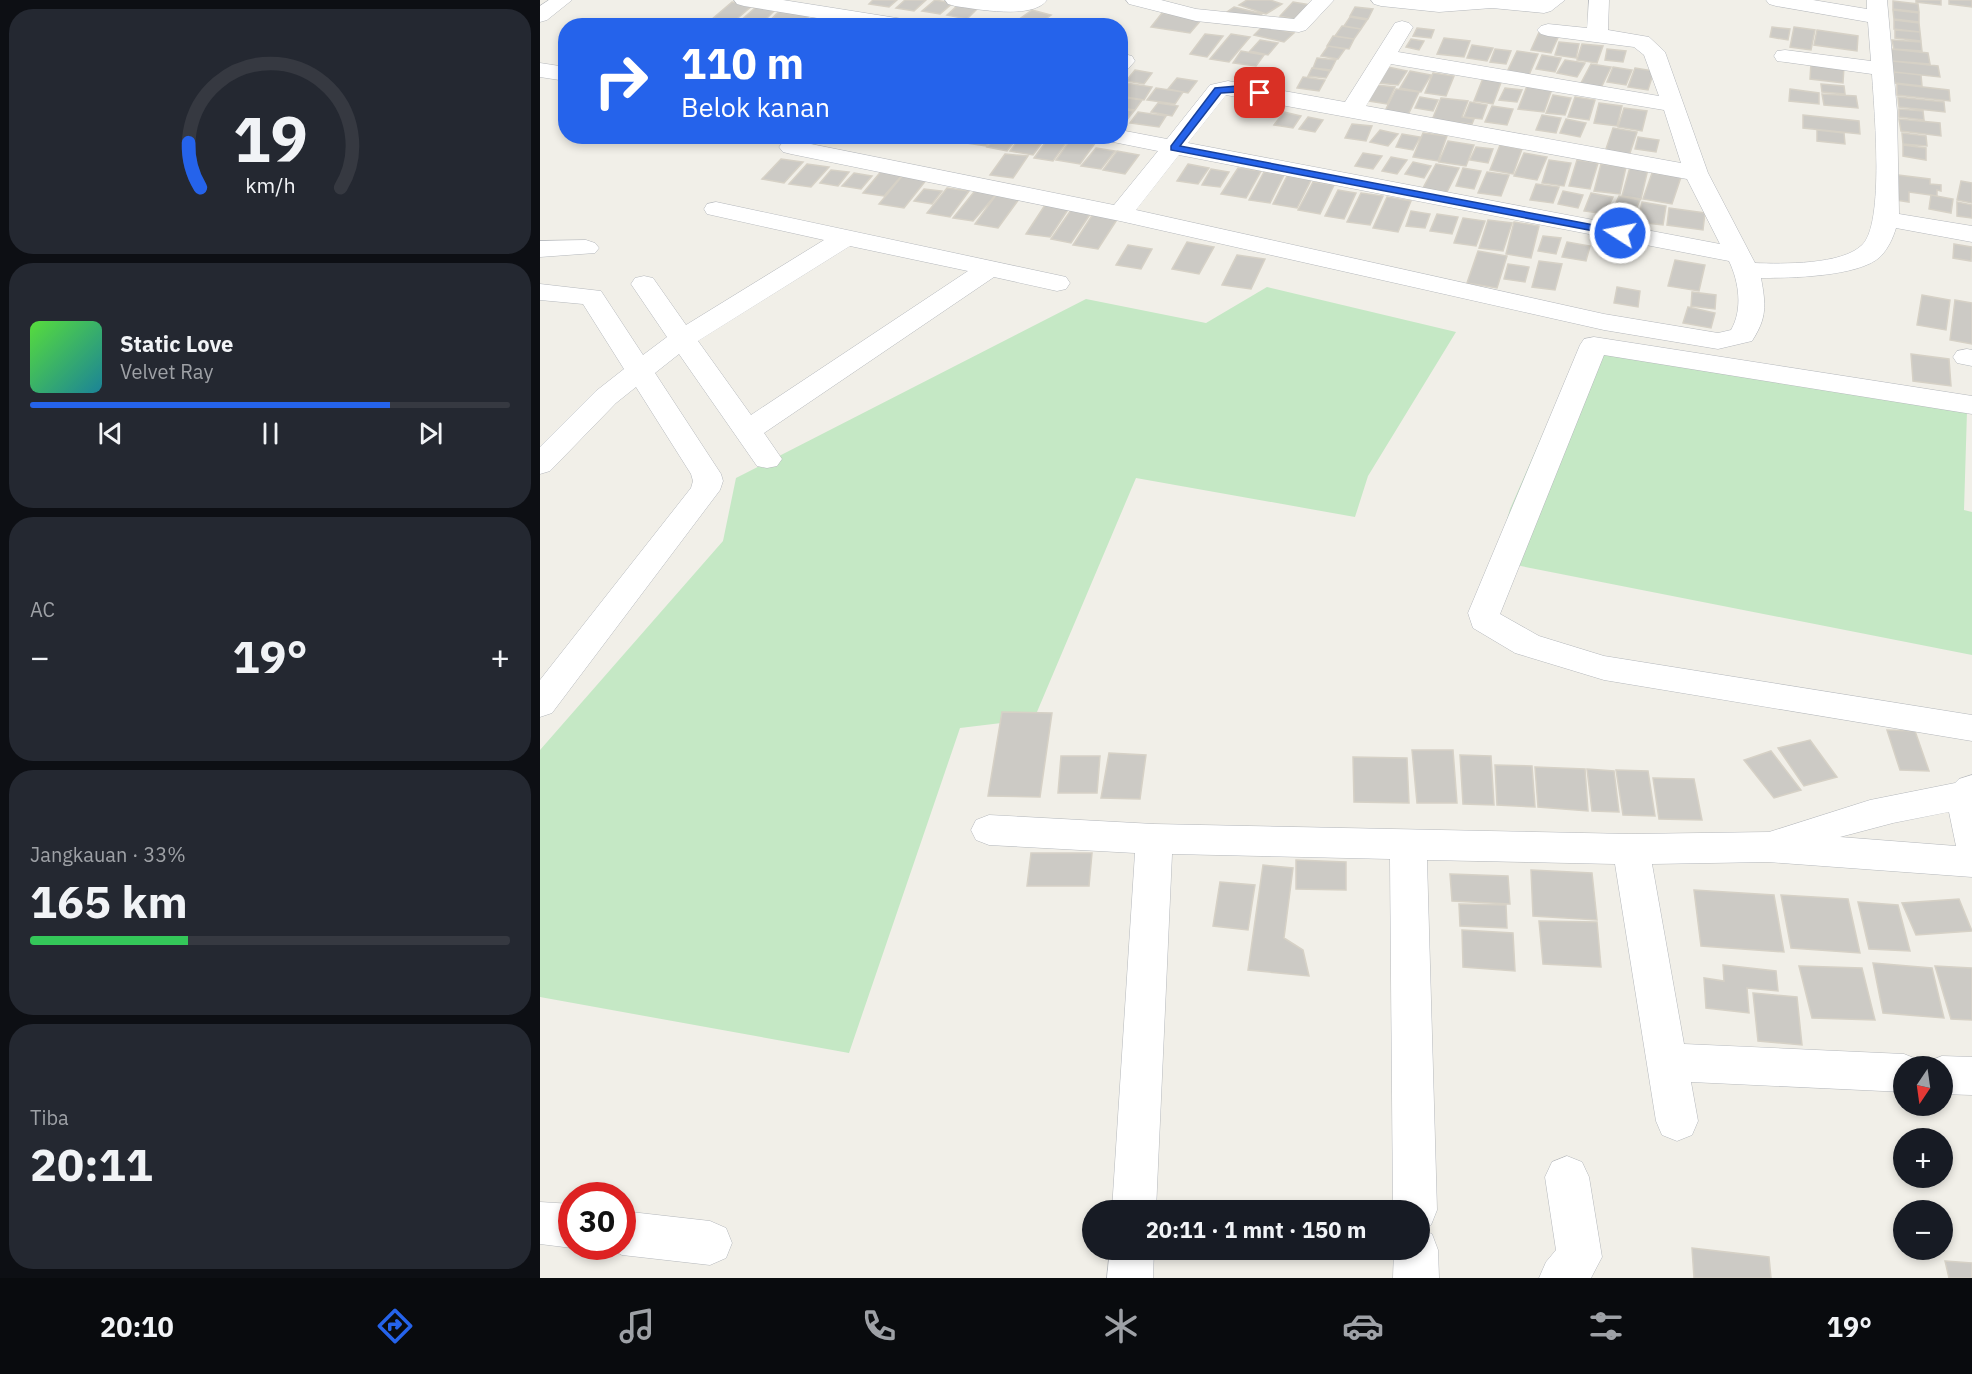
<!DOCTYPE html>
<html lang="id">
<meta charset="utf-8">
<style>
:root{--surface:#171b24;--page:#242831;--text:#f1f3f6;--muted:#9ea1a6;--line:#363941;--accent:#2563eb}
body{margin:0;font-family:"IBM Plex Sans",sans-serif;background:var(--page);color:var(--text);height:100vh;display:flex;flex-direction:column;font-size:22px;white-space:nowrap}
*{box-sizing:border-box;margin:0}
p{font-size:20px;color:var(--muted)}
.icon{flex:none;width:33px;height:33px;fill:none;stroke:currentColor;stroke-width:2;stroke-linecap:round;stroke-linejoin:round}
.map{position:relative;flex:1;overflow:hidden}
.details{display:flex;flex-direction:column;gap:9px;padding:9px;background:#0d0f14;width:540px}
.details>*{flex:none}
.top-card{position:absolute;left:18px;top:18px;width:570px;height:126px;border-radius:24px;box-shadow:0 3px 9px #0003;background:#2563eb;color:#fff;overflow:hidden}
.needle{width:39px;rotate:193deg}
.controls{position:absolute;left:1353px;top:1056px;display:grid;gap:12px}
.controls a{display:grid;place-items:center;width:60px;height:60px;border-radius:50%;background:var(--surface);box-shadow:0 3px 9px #0003;font-size:30px}
.speed{position:absolute;left:18px;top:1182px;display:flex;gap:12px;font-size:30px;font-weight:700;text-align:center}
.speed>*{display:grid;place-content:center;width:78px;height:78px;border-radius:50%;background:var(--surface);box-shadow:0 3px 9px #0003;line-height:1}
.speed .limit{border:9px solid #d22;background:#fff;color:#111}
.pin{position:absolute;display:grid;place-items:center;width:51px;height:51px;color:#fff;margin:-26px;border-radius:12px;box-shadow:0 3px 9px #0006}
.me{position:absolute;width:66px;margin:-33px;rotate:281deg;stroke-linejoin:round;filter:drop-shadow(0 0 4px #0008)}
.turn{display:flex;align-items:center;gap:21px;height:126px;padding:0 24px;font-size:27px}
.turn .icon{width:78px;height:78px;stroke-width:2.5}
.turn b{display:block;font-size:42px;line-height:51px}
.big{font-size:45px;font-weight:700;line-height:1.1}
.details .widget{flex:1;display:flex;flex-direction:column;justify-content:center;gap:9px;min-width:0;padding:0 21px;border-radius:24px;background:var(--page)}
.details .dial{align-items:center;gap:0}
.dial svg{height:156px;overflow:visible;fill:none;stroke:var(--line);stroke-width:7;stroke-linecap:round;text-anchor:middle}
.dial text{fill:var(--text);stroke:none}
.song{display:flex;align-items:center;gap:18px}
.cover{width:72px;height:72px;border-radius:9px;background:linear-gradient(135deg,hsl(110 70% 55%),hsl(190 70% 35%))}
.played{height:6px;border-radius:3px;background:linear-gradient(90deg,var(--accent) 75%,var(--line) 75%)}
.keys{display:flex;justify-content:space-around;direction:ltr}
.heat{display:flex;justify-content:space-between;align-items:center;font-size:33px;direction:ltr}
.charge{height:9px;border-radius:4px;background:linear-gradient(90deg,#34c759 33%,var(--line) 0)}
.trip{position:absolute;left:542px;top:1200px;width:348px;height:60px;border-radius:30px;background:var(--surface);box-shadow:0 3px 9px #0003;font-weight:700;line-height:60px;text-align:center}
.menu{display:flex;height:96px;justify-content:space-around;align-items:center;background:#090b0e;color:var(--muted)}
.menu .icon{width:42px;height:42px}
.menu .active{color:var(--accent)}
.menu b{font-size:27px;color:var(--text)}
main{display:flex;flex:1;min-height:0}
.map>svg:first-child{display:block}
.green{fill:#c5e8c5}
.building{fill:#cccac5;stroke:#d6d1c6;stroke-width:1.5}
.lines{fill:none;stroke-linecap:round;stroke-linejoin:round}
.minor-casing{stroke:#b5b8bc;stroke-width:1}
.minor{fill:#fff;fill-rule:evenodd}
.route{fill:#2563eb;stroke:#184099;stroke-width:1.5}
</style>
<main>
<section class="details">
<div class="widget dial"><svg viewBox="0 0 100 80">
<path d="M14 69A42 42 0 1 1 86 69"/>
<path d="M14 69A42 42 0 0 1 8 46" stroke="#2563eb"/>
<text x="50" y="56" font-size="32" font-weight="700">19</text>
<text x="50" y="72" font-size="11">km/h</text>
</svg></div>
<div class="widget">
<div class="song"><i class="cover"></i><div><b>Static Love</b><p>Velvet Ray</p></div></div>
<div class="played"></div>
<div class="keys"><svg class="icon" aria-label="previous" viewBox="0 0 24 24"><path d="M18 5L8 12l10 7zM5 5v14"/></svg><svg class="icon" aria-label="pause" viewBox="0 0 24 24"><path d="M8 5v14M16 5v14"/></svg><svg class="icon" aria-label="next" viewBox="0 0 24 24"><path d="M6 5l10 7-10 7zM19 5v14"/></svg></div>
</div>
<div class="widget"><p>AC</p>
<div class="heat"><a>−</a><b class="big">19°</b><a>+</a></div>
</div>
<div class="widget"><p>Jangkauan · 33%</p><b class="big">165 km</b><div class="charge"></div></div>
<div class="widget"><p>Tiba</p><b class="big">20:11</b></div>
</section>
<div class="map">
<svg width="1432" height="1278" viewBox="0 0 1432 1278">
<rect width="100%" height="100%" fill="#f1efe8"/>
<path class="green" d="M727,287L916,332L828,476L815,517L596,478L494,719L420,728L309,1053L0,997V750L183,541L196,478L546,299L666,323Z
M1040,349L1427,411L1424,510L1432,512V655L955,561L970,509Z"/>
<path class="building" d="M333,0H357L349,7L329,4Z
M365,0H386L374,11L356,8Z
M395,0L413,3L400,14L382,11Z
M707,0H730L742,4L726,14L699,5Z
M1376,0H1401V5L1376,2Z
M1409,0H1432V7L1409,4Z
M1353,1L1378,4L1379,12L1353,9Z
M192,2L213,5L192,23L171,20Z
M753,2L771,5L757,20L740,16Z
M419,4L439,7L427,19L407,15Z
M216,7L236,9L219,26L197,24Z
M694,7L722,14L715,20L687,12Z
M815,7L833,9L828,19L810,16Z
M492,10L511,15L496,26L471,25Z
M1353,10L1379,13V22L1354,19Z
M239,11L270,15L260,26H225Z
M622,13L662,19L650,33L611,27Z
M810,17L827,20L821,29L804,26Z
M1354,20L1379,23L1380,32L1354,29Z
M723,26L754,33L744,42L714,35Z
M802,26L821,29L814,39L795,36Z
M1232,27L1250,29L1248,40L1230,37Z
M1254,27L1275,30L1271,50L1250,47Z
M877,28L894,30L891,38L873,36Z
M1000,30L1020,33L1011,53L991,50Z
M1277,30L1318,36L1317,51L1274,45Z
M1355,30L1380,32L1381,41L1355,38Z
M665,34L683,36L667,57L650,54Z
M691,34L710,37L689,62L670,59Z
M793,36L814,39L809,49L787,46Z
M904,38L930,41L924,57L897,54Z
M871,39L884,41L879,50L866,47Z
M720,40L738,43L728,55L710,51Z
M1352,40L1381,42L1382,51L1354,49Z
M1019,42L1039,44L1036,58L1015,55Z
M1042,44L1063,46L1057,63L1037,60Z
M932,45L953,48L947,61L927,58Z
M788,46L805,49L798,59L781,56Z
M955,49L971,51L966,64L950,62Z
M1067,49L1086,51L1083,62L1065,60Z
M1351,49L1388,53L1390,64L1352,61Z
M701,51L724,55L716,66L693,63Z
M977,51L998,54L989,75L967,72Z
M1002,55L1021,58L1015,72L996,69Z
M777,58L796,60L791,70L773,68Z
M1025,60L1045,63L1037,77L1017,73Z
M1352,61L1398,66L1400,77L1354,72Z
M1271,62L1304,66L1303,83L1270,79Z
M1051,64L1071,67L1061,88L1040,85Z
M848,67L867,71L858,85L839,83Z
M1073,67L1092,70L1086,85L1067,82Z
M772,68L790,71L786,78L768,76Z
M1095,68L1114,71L1108,90L1088,87Z
M595,70L612,73L604,84L586,81Z
M870,71L891,75L881,92L860,88Z
M1354,72L1381,75L1382,86L1355,83Z
M893,73L914,76L906,96L885,93Z
M763,77L785,80L779,91L757,88Z
M637,78L657,81L648,93L628,89Z
M943,78L962,80L953,104L934,101Z
M580,82L612,87L604,100L580,96Z
M1281,84L1304,86L1305,94L1282,92Z
M1357,84L1409,90L1410,101L1357,95Z
M836,85L855,87L847,104L828,101Z
M987,86L1012,89L1004,112L978,109Z
M616,88L643,92L635,104L607,100Z
M965,88L982,90L977,102L959,100Z
M856,89L879,92L868,115L845,111Z
M1250,89L1279,93V104L1249,101Z
M1282,94L1316,96L1318,108L1284,105Z
M1013,95L1031,98L1025,115L1006,113Z
M580,97L602,100L595,110L580,108Z
M880,97L898,100L893,111L875,108Z
M1035,97L1055,100L1049,120L1028,117Z
M1358,97L1404,102L1405,112L1359,107Z
M901,98L928,101L922,117L934,119L932,124L892,120Z
M930,102L947,105L942,119L924,117Z
M618,103L638,106L632,116L611,112Z
M1059,103L1082,106L1077,126L1054,123Z
M952,106L973,109L967,125L945,122Z
M1084,108L1107,111L1102,131L1078,127Z
M580,109L594,111L585,122H580Z
M1359,109L1383,111L1384,120L1359,117Z
M598,112L626,116L619,127L590,123Z
M744,112L761,116L753,128L734,125Z
M1002,115L1021,118L1016,133L996,130Z
M1263,115L1319,121L1320,134L1263,128Z
M768,117L783,120L775,132L759,129Z
M1026,119L1046,123L1040,137L1020,133Z
M1359,119L1400,123L1401,136L1361,131Z
M812,124L832,126L826,141L805,138Z
M1073,128L1097,132L1089,156L1065,152Z
M840,130L858,134L848,146L830,142Z
M1277,130L1304,133L1305,144L1277,141Z
M883,133L907,136L898,161L873,157Z
M1362,133L1386,136L1387,146L1363,144Z
M862,134L880,137L873,150L856,147Z
M431,136H454L446,146L426,143Z
M457,136H479L467,151L447,147Z
M481,136H507L493,155L470,151Z
M510,136H531L513,161L494,158Z
M533,136L558,139L540,164L516,160Z
M1098,137L1119,140L1116,152L1095,149Z
M908,141L934,145L926,166L899,162Z
M960,145L982,149L973,174L950,170Z
M1363,145L1386,148V160L1363,156Z
M936,147L953,149L948,163L930,160Z
M556,148L575,151L561,169L541,166Z
M577,151L599,155L585,174L563,170Z
M823,153L842,156L833,169L815,166Z
M984,153L1007,157L997,180L974,176Z
M465,154L488,156L473,178L450,175Z
M851,157L867,160L857,174L842,171Z
M241,159L263,162L244,183L222,179Z
M1009,160L1031,163L1024,186L1002,183Z
M1037,160L1058,163L1050,189L1029,186Z
M873,162L891,166L884,178L865,174Z
M267,164L289,167L271,187L249,184Z
M648,164L669,168L658,184L637,181Z
M896,164L919,168L907,192L883,188Z
M1061,164L1086,167L1080,194L1054,191Z
M1090,167L1108,169L1101,199L1082,196Z
M698,168L721,171L706,198L681,194Z
M923,168L941,171L934,189L916,186Z
M343,169L364,173L344,196L323,193Z
M671,169L689,172L680,187L662,185Z
M291,170L309,172L298,186L280,183Z
M724,172L744,175L730,203L709,200Z
M947,172L969,175L961,196L938,193Z
M314,173L332,176L321,189L302,186Z
M1112,173L1141,177L1132,204L1103,199Z
M1350,174L1390,179V184L1401,185V191L1397,190V196L1369,192V202L1350,199Z
M363,175L387,179L364,208L339,204Z
M747,176L771,180L757,208L733,204Z
M1421,181L1432,183V203L1417,200Z
M773,182L794,185L780,214L758,210Z
M996,184L1019,187L1013,203L990,200Z
M438,187L459,191L433,221L413,218Z
M407,188L429,191L410,217L387,213Z
M384,189L402,191L392,204L374,201Z
M798,190L816,193L804,219L785,216Z
M1023,191L1043,195L1038,208L1018,204Z
M821,193L843,196L830,225L807,222Z
M1051,193L1073,197L1065,214L1044,211Z
M456,195L479,199L458,228L435,224Z
M1391,195L1413,199L1411,213L1389,209Z
M1079,196L1100,200L1092,218L1071,214Z
M847,197L871,201L858,232L833,228Z
M1102,202L1126,206L1123,225L1098,222Z
M1417,202L1432,205V218L1417,216Z
M505,205L529,208L510,237L486,234Z
M1129,208L1165,213L1163,230L1127,225Z
M531,210L551,213L531,243L511,239Z
M871,211L890,214L885,228L866,226Z
M553,214L578,218L558,249L533,245Z
M897,214L918,217L912,234L890,231Z
M923,218L945,221L936,246L914,243Z
M948,220L972,223L963,251L939,248Z
M974,222L999,226L991,258L966,254Z
M1003,236L1021,238L1016,254L998,251Z
M647,242L674,247L659,274L632,269Z
M1027,242L1050,246L1046,261L1022,257Z
M1414,244L1432,247L1431,261L1413,258Z
M588,245L612,249L601,269L576,265Z
M938,251L967,256L957,288L927,283Z
M697,255L725,259L711,289L682,285Z
M1135,260L1165,265L1159,291L1128,286Z
M999,261L1022,264L1015,290L992,287Z
M968,264L989,267L985,282L964,279Z
M1077,287L1100,291L1098,307L1074,303Z
M1152,292L1176,295L1175,309L1151,306Z
M1382,295L1410,300L1406,330L1377,325Z
M1415,300L1432,303V344L1410,340Z
M1148,307L1175,313L1171,328L1143,323Z
M1371,354L1409,359L1411,386L1373,381Z
M462,712L512,713L500,797L448,796Z
M1347,730L1375,731L1389,771L1360,770Z
M1270,740L1297,777L1264,786L1238,748Z
M872,750H913L917,803H877Z
M1231,751L1261,790L1234,798L1204,760Z
M569,753L606,755L600,799L561,798Z
M920,755L951,756L954,805L923,804Z
M521,756H560L557,793H518Z
M813,757L867,758L869,803L814,802Z
M955,765L992,766L995,807L957,805Z
M995,767L1045,769L1048,811L998,807Z
M1047,769L1074,771L1079,812L1052,811Z
M1076,770L1108,771L1115,816L1083,815Z
M1113,778L1154,779L1162,820L1119,819Z
M491,853H552L549,886H487Z
M756,860L806,862V890L756,889Z
M723,865L753,868L744,938L763,950L769,976L708,970Z
M991,870L1052,873L1057,920L993,916Z
M910,874L968,876L970,904L912,901Z
M680,882L715,885L708,930L673,926Z
M1154,890L1234,895L1244,952L1161,946Z
M1241,895L1308,899L1320,953L1251,948Z
M1419,899L1432,931L1376,935L1362,903Z
M1318,902L1358,905L1370,951L1329,949Z
M919,904L966,905L967,928L920,926Z
M999,921L1057,922L1061,967L1003,964Z
M922,930L973,933L975,971L923,967Z
M1333,963L1392,968L1404,1018L1343,1013Z
M1183,965L1236,971L1238,991L1207,988L1209,1013L1166,1008L1164,978L1184,981Z
M1259,966L1322,968L1335,1020L1272,1018Z
M1395,966L1432,968V1020L1411,1019Z
M1213,993L1257,997L1262,1045L1218,1041Z
M1152,1248L1229,1257L1231,1278H1154Z
M1405,1261L1432,1263V1278H1409Z"/>
<g class="lines">
<g class="minor-casing">
<path id="minor" d="M9,0H32L7,20L0,22V6Z
M194,0H243L369,20L376,22L379,26H326L204,6L197,4Z
M405,0H507C493,20 436,9 415,6L408,4Z
M586,0H621L656,9L754,19L772,0H794L766,30L759,32L656,21L589,4Z
M831,0H1025L1011,11L1004,13L952,8L899,12L841,6L834,4Z
M1049,0H1069L1068,30L1109,37L1125,52L1168,173L1215,263C1242,264 1302,265 1322,245C1345,224 1334,107 1332,74L1245,62L1237,61L1234,56L1237,51L1245,50L1331,61L1328,22L1236,6L1229,4L1226,0H1273L1327,9V0H1347L1357,111L1359,214L1432,226V242L1356,228C1353,238 1348,249 1340,257C1318,277 1249,278 1221,278C1226,305 1227,318 1212,341L1178,349L1064,330L580,221L251,154L243,152L239,147L243,142L251,140L574,205L618,151L568,141L565,136H580V130L627,139L670,85L688,81L805,102L855,23L862,21L869,23L873,27L858,52L1119,96L1104,55L1094,47L1008,36L1001,34L997,30L1001,26L1008,24L1047,28ZM851,64L1124,110L1141,163L826,106ZM686,95L1147,179L1180,244L648,143ZM639,155L1189,261C1199,282 1203,309 1191,330L1178,333L1064,314L596,210Z
M584,54L592,56L595,61L588,69L580,70V55Z
M0,63L26,67V81L0,77Z
M176,202L517,275L526,277L530,283L526,289L517,291L454,277L224,433L242,459L237,466L227,468L217,466L139,354L115,373L181,474L183,481L180,490L12,713L0,717V680L151,488L153,481L151,474L96,387L76,403L10,471L0,474V447L56,391L84,369L43,304L0,300V284L61,291L103,355L127,337L91,284L95,278L104,276L113,278L146,325L284,240L167,214L164,209L167,204ZM310,246L428,271L211,415L158,341Z
M46,240L55,243L59,248L55,253L0,257V241Z
M1054,337L1432,396V414L1064,355L960,614L999,636L1064,656L1432,715V741L1064,680L975,653L933,628L928,613L1040,345L1044,339Z
M1427,349L1432,350V366L1417,363L1413,357L1417,351Z
M1432,775V877L1228,862L1112,864L1144,1044L1364,1054L1379,1060L1382,1066H1364V1092L1151,1082L1158,1121L1152,1135L1137,1141L1122,1135L1116,1121L1075,864L887,860L897,1210L891,1225L879,1229L892,1234L898,1250L899,1278H853L854,1250H879V1210H853L850,859L632,854L616,1210H572L595,853L449,845L436,840L431,830L436,820L449,815L614,824L1091,834L1229,832L1330,800L1415,783L1419,779ZM1409,812L1416,846L1300,837L1353,823Z
M1402,1056L1432,1057V1095L1402,1094V1066H1385L1387,1062Z
M1027,1156L1042,1162L1049,1177L1062,1257L1051,1278H999L1006,1262L1016,1250L1005,1177L1012,1162Z
M0,1202L32,1204V1246H35L32,1248L0,1244Z
M82,1211L170,1221L186,1228L192,1243L186,1258L170,1265L82,1255L65,1246H82Z
M570,1250H614L613,1278H567Z"/>
</g>
<use href="#minor" class="minor"/>
</g>
<path class="route" d="M697,86L725,93L720,96L697,92L681,93L640,146L1080,230L1085,233L1080,236L631,150V146L675,88Z"/>
</svg>
<div class="controls">
<a><svg class="needle" viewBox="-14 -14 28 28"><path d="M0-13l5 13h-10z" fill="#e53935"/><path d="M0 13l5-13h-10z" fill="#9ea1a6"/></svg></a>
<a>+</a>
<a>−</a>
</div>
<div class="speed"><div class="limit">30</div></div>
<div class="pin" style="left:720px;top:93px;background:#d93025"><svg class="icon" aria-label="arrive" viewBox="0 0 24 24"><path d="M6 21V4h12l-3 4 3 4H6"/></svg></div>
<svg class="me" style="left:1080px;top:233px" viewBox="-20 -20 40 40"><circle r="17" fill="#2563eb" stroke="#fff" stroke-width="3"/><path d="M0-11L8 9 0 5-8 9z" fill="#fff"/></svg>
<div class="trip">20:11 · 1 mnt · 150 m</div>
<div class="top-card">
<div class="turn"><svg class="icon" aria-label="right" viewBox="0 0 24 24"><path d="M7 20v-9h11M14 6l5 5-5 5"/></svg><div><b>110 m</b>Belok kanan</div></div>
</div>
</div>
</main>
<nav class="menu">
<b>20:10</b>
<svg class="icon active" aria-label="directions" viewBox="0 0 24 24"><path d="M12 3l9 9-9 9-9-9zM9 14v-3h6M13 9l2 2-2 2"/></svg>
<svg class="icon" aria-label="music" viewBox="0 0 24 24"><path d="M9 18V5l10-2v13"/><circle cx="6" cy="18" r="3"/><circle cx="16" cy="16" r="3"/></svg>
<svg class="icon" aria-label="phone" viewBox="0 0 24 24"><path d="M5 4h4l2 5-3 2q2 4 5 5l2-3 5 2v4C11 20 4 13 5 4z"/></svg>
<svg class="icon" aria-label="climate" viewBox="0 0 24 24"><path d="M12 3v18M4 7l16 10M4 17L20 7"/></svg>
<svg class="icon" aria-label="car" viewBox="0 0 24 24"><path d="M5 17H2v-5l4-1 3-4h7l3 4 3 1v5h-3M9 17h6M6 11h13"/><circle cx="7" cy="17" r="2"/><circle cx="17" cy="17" r="2"/></svg>
<svg class="icon" aria-label="filters" viewBox="0 0 24 24"><path d="M4 7h16M4 17h16"/><circle cx="9" cy="7" r="2"/><circle cx="15" cy="17" r="2"/></svg>
<b>19°</b>
</nav>
